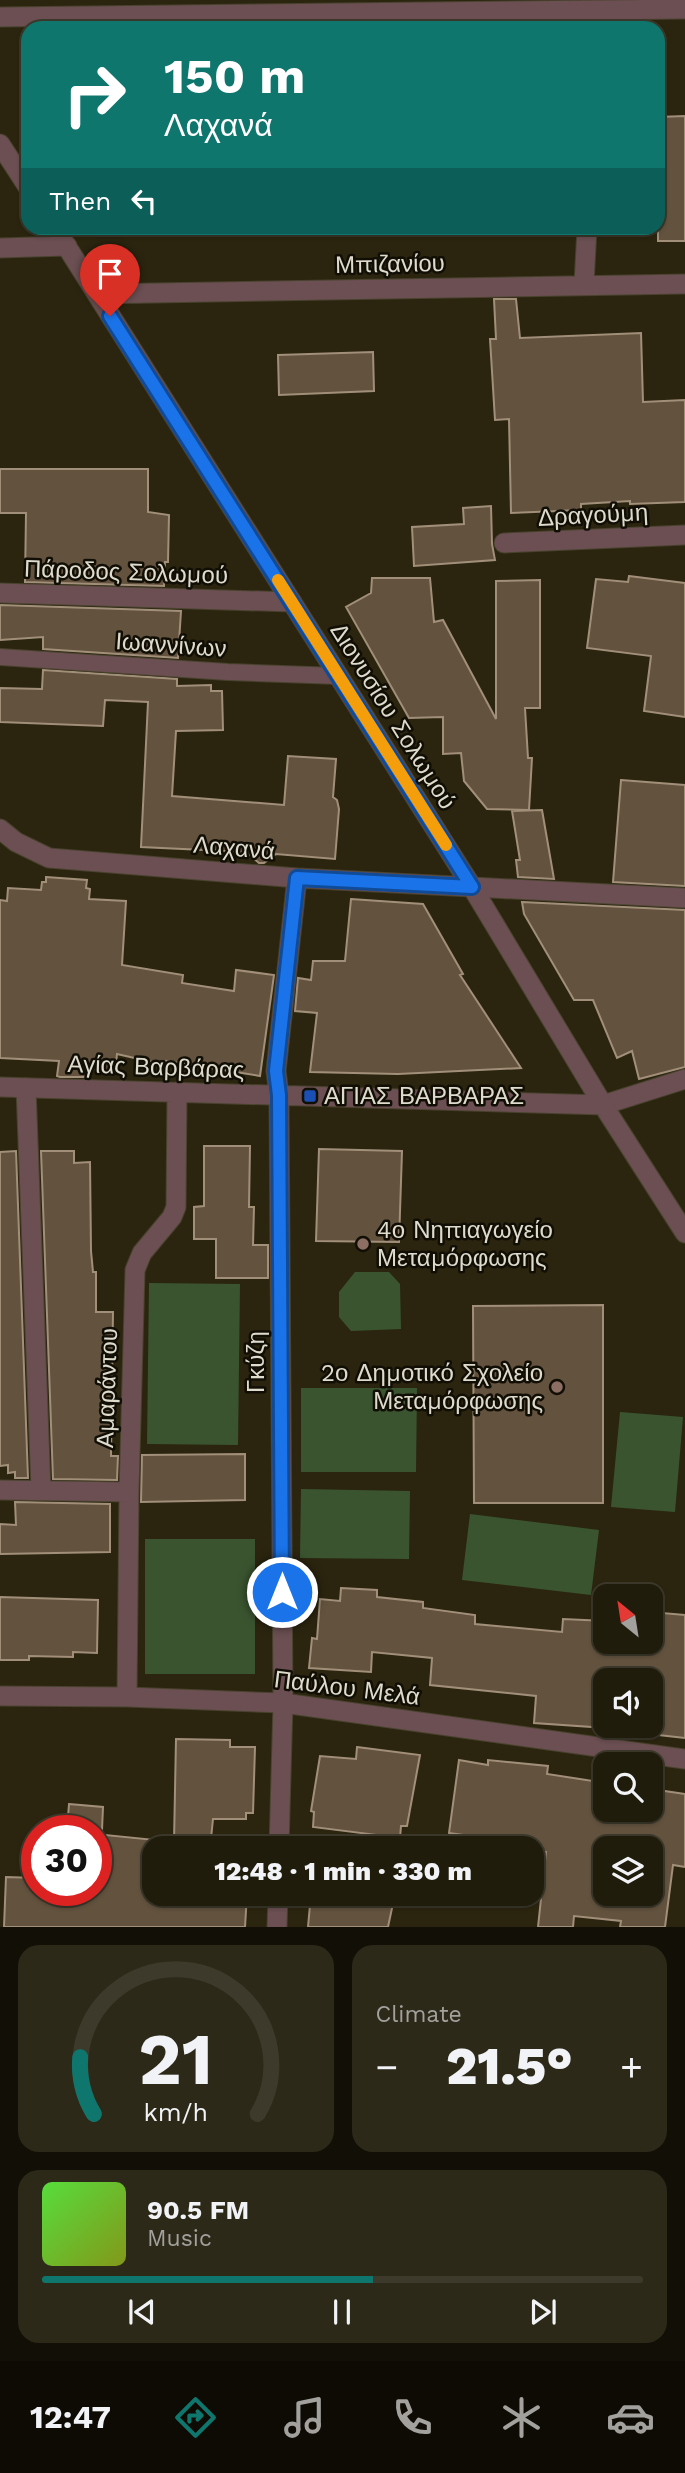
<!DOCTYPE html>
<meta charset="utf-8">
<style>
:root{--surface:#201c0b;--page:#2d2919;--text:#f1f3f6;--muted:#a2a19d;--line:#3d3a2c;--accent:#0f766e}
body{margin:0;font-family:"Work Sans",sans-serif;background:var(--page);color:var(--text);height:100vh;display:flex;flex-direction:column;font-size:26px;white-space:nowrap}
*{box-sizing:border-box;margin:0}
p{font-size:23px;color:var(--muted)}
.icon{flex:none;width:38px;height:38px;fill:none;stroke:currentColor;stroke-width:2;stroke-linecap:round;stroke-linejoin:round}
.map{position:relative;height:1927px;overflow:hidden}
.sheet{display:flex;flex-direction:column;gap:18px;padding:18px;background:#120f06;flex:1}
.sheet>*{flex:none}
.hud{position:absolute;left:21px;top:21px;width:644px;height:214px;border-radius:21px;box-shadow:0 2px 5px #0004,0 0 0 2px var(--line);background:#0f766e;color:#fff;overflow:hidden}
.needle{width:46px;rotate:330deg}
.fabs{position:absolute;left:593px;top:1584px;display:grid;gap:14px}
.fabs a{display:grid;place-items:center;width:70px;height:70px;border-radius:14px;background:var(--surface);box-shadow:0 2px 5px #0004,0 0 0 2px var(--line);font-size:35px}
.speed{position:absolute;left:21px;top:1815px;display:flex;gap:14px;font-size:35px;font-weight:700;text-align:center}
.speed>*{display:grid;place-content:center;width:91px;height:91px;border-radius:50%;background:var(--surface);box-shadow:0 2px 5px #0004,0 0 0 2px var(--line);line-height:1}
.speed .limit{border:10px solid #d22;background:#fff;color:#111}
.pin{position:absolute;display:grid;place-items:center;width:60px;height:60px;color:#fff;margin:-72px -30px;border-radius:50% 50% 50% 0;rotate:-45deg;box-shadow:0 0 7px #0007}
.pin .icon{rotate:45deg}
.me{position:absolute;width:77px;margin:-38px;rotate:0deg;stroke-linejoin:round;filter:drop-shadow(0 0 5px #0008)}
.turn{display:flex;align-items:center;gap:24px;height:147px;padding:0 28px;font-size:32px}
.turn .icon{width:91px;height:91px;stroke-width:2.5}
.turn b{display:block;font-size:49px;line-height:60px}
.then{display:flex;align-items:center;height:66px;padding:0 28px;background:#0003;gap:14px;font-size:26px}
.big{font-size:52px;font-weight:800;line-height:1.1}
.sheet .widget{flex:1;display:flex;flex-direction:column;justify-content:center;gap:10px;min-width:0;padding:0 24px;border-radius:21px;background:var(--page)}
.sheet .dial{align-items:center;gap:0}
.dial svg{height:182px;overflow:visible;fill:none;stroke:var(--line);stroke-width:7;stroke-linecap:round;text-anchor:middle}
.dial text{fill:var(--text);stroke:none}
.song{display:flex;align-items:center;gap:21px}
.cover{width:84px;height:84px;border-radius:10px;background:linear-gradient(135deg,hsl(110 70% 55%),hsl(70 70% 35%))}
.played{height:7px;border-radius:4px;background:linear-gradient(90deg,var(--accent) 55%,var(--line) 55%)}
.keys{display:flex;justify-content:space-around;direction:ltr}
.heat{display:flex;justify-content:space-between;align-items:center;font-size:38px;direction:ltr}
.sheet .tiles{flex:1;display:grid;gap:18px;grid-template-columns:1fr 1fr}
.widget:last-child{grid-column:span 2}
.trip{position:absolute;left:142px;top:1836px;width:402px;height:70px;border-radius:21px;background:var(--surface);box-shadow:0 2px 5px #0004,0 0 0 2px var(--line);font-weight:800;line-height:70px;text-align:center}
.dock{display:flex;height:112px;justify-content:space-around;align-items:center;background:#0d0b04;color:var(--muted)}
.dock .icon{width:49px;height:49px}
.dock .active{color:var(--accent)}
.dock b{font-size:32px;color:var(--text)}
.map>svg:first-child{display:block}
.green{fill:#3a5430}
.building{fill:#62523e;stroke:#a28f7a;stroke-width:2;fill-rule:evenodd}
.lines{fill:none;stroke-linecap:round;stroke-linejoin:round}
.service-casing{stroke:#48422d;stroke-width:18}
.pedestrian-casing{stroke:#48422d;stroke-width:21}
.minor-casing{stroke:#48422d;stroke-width:21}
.service{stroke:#6b4f52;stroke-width:16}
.pedestrian{stroke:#6b4f52;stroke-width:19}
.minor{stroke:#6b4f52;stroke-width:19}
.route-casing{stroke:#114b97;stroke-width:18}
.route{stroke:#1a73e8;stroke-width:12}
.slow{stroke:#f59e0b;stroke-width:12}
.transit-dot{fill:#1a4fb4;stroke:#110e06;stroke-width:2.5}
.education-dot{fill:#8d6e63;stroke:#110e06;stroke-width:2.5}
.labels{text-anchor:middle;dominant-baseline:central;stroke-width:5;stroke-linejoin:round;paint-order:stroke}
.street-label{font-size:24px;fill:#dedbcd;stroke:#110e06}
.poi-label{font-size:24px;fill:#dedbcd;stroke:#110e06;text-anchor:start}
</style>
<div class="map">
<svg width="685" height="1927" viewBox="0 0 685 1927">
<rect width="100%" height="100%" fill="#2b250f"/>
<path class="green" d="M355,1272H389L400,1284L401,1329L351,1331L339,1317V1292Z
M149,1283L240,1284L238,1445L147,1444Z
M301,1388H417L416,1472H301Z
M620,1412L683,1417L675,1512L611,1507Z
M301,1489L410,1491L409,1559L300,1558Z
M470,1514L599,1530L591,1595L462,1580Z
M145,1539H255V1674H145Z"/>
<path class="building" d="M685,116V241H658V117Z
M494,299H516L520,338L641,333L643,402L685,400V502L630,504V501L581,504V510L511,513L509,419L495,420L490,339H496Z
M373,352L374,391L279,395L278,355Z
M0,469H148V512L169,515L168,562H165L164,586L25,582L26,513H0Z
M491,506L492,544L495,560L414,566L412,527L464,524L463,508Z
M629,576L685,583V717L644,711L651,656L587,648L596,579L628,582Z
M372,578H430L434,622L443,620L496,719V581L540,580V708H525L528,758H532L529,810L487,809L464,781L461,753L443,754V717L409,718L346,607L371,593Z
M0,605L181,611L178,658L43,649V637L0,640Z
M43,670L177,679V686L211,685V691H222L223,730L176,731L172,796L284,805L288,756L336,759L333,797L337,800L339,809L335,859L276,854L264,863H259L246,852L141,847L148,702L105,700L103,726L0,722V688L42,689Z
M621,780L685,785V886L613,882Z
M542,810L554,879L518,877L516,860H520L512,811Z
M46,877L87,880L86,888L90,889L89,899L126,901L122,965L183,975L182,983L234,991L236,970L274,975L260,1076L166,1061L165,1065L117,1054L115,1072L91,1069L90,1077H60L57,1076L59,1061L0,1058V900L7,901L8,888L41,890L42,882H46Z
M351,899L423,904L463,974L460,975L521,1068L398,1074L310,1072L317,1013L295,1011L298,978L311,980L313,961H345Z
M522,902L685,910V1067L639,1079L632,1051L617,1058L593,1000H574L524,914Z
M204,1146H250L249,1207H254L253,1245H268V1278H216V1239H194V1207L204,1206Z
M319,1149L402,1151L399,1242L316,1241Z
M16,1151L28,1478H15V1472L8,1473V1465L0,1466V1152Z
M41,1151H74V1163L90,1162L91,1251L93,1272H96V1312H113L111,1456H118L117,1480L53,1479Z
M603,1305V1503H474L473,1306Z
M245,1454V1500L141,1502L142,1455Z
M15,1502L110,1504V1552L0,1554V1524L16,1525Z
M341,1588L377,1590V1597L423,1602V1608L475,1615V1624L562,1632L563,1619L606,1621V1642H651V1612L685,1615V1738L650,1734V1731L534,1723L536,1696L430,1685L432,1658L372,1652L371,1672L309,1668L312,1638L317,1639L320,1599L340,1601ZM606,1680H651V1726H606Z
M0,1597L98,1600L97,1653L73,1652V1657L29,1656V1660H0Z
M176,1739L230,1740V1747H255L253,1813H246V1819H213L210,1848H154V1894H247L245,1927H4L6,1877L37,1878V1890H96V1834L174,1842Z
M357,1747L420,1755L407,1826H401L400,1838L313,1827L314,1812L311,1811L320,1756L356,1759Z
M459,1760L488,1765V1760L548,1766L547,1774L606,1783V1810H651V1789L685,1794V1867L673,1865L665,1927H620L621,1921L574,1916L573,1927H538L546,1852L532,1851V1848L478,1844L479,1837L449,1833ZM606,1848H651V1894H606Z
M69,1804L103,1807L102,1830H67Z
M311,1894H395L388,1927H308Z"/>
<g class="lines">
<g class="service-casing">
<path id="service" d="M0,657L228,672L339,676"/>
</g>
<g class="pedestrian-casing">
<path id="pedestrian" d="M472,887L685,898
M26,1088L41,1490
M603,1105L685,1079"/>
</g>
<g class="minor-casing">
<path id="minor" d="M0,17L685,9
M0,144L28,187
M55,228L472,887L603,1105L685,1233
M0,248L67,246
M584,284L587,228
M97,294L685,284
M504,543L685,535
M0,593L292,602
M0,829L16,842L49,858L297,878L472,887
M0,1087L603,1105
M0,1490L129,1492
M0,1696L127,1697L283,1703L685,1759
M127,1697L129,1492L135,1270L142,1253L172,1217L176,1207L177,1092
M279,1848L283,1703L279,1095L276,1071L297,878
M277,1927L278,1894"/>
</g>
<use href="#service" class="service"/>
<use href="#pedestrian" class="pedestrian"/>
<use href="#minor" class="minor"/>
</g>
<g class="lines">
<g class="route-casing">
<path id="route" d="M110,316L472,887L297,878L276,1071L279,1095L282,1592"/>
</g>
<use href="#route" class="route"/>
<path class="slow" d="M278,580L446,845"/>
</g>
<rect class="transit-dot" x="303" y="1089" width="14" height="14" rx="3.5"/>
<g class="education-dot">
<circle cx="363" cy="1244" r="7"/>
<circle cx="557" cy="1387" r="7"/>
</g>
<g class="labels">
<g class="street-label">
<text transform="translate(390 264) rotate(-1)">Μπιζανίου</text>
<text transform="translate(593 515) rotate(-3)">Δραγούμη</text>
<text transform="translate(126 572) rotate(2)">Πάροδος Σολωμού</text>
<text transform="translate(171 645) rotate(4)">Ιωαννίνων</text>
<text transform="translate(393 716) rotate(58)">Διονυσίου Σολωμού</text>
<text transform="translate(234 848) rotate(5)">Λαχανά</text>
<text transform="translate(156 1067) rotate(2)">Αγίας Βαρβάρας</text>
<text transform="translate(256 1362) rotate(-90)">Γκύζη</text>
<text transform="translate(107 1388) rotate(-88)">Αμαράντου</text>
<text transform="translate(347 1688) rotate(7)">Παύλου Μελά</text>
</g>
<g class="poi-label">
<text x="324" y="1096">ΑΓΙΑΣ ΒΑΡΒΑΡΑΣ</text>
<text x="377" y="1230">4ο Νηπιαγωγείο<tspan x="377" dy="28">Μεταμόρφωσης</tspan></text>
<text x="543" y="1373" text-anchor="end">2ο Δημοτικό Σχολείο<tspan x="543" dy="28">Μεταμόρφωσης</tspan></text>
</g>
</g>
</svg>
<div class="fabs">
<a><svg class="needle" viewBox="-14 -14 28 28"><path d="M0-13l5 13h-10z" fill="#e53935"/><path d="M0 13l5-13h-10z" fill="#a2a19d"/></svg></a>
<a><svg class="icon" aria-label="sound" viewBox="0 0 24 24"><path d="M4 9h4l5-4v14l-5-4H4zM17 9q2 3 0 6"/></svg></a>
<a><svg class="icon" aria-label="search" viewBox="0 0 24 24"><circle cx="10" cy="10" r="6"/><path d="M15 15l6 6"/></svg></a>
<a><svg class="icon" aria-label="layers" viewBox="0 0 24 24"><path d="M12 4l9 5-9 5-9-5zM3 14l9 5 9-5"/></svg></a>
</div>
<div class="speed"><div class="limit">30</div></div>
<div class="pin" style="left:110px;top:316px;background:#d93025"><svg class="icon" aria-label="arrive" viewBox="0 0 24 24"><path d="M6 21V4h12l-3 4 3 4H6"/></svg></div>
<svg class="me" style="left:282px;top:1592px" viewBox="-20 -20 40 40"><circle r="17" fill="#1a73e8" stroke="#fff" stroke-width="3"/><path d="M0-11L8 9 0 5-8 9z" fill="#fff"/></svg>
<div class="trip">12:48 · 1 min · 330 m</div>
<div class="hud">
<div class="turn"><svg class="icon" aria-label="right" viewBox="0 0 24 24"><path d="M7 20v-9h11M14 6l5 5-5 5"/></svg><div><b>150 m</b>Λαχανά</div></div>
<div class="then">Then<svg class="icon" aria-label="left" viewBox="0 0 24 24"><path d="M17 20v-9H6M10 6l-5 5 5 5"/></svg></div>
</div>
</div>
<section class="sheet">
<div class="tiles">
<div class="widget dial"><svg viewBox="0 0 100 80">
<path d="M14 69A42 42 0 1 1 86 69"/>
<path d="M14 69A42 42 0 0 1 8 44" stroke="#0f766e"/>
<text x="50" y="56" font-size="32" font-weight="700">21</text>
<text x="50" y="72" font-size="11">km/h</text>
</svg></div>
<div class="widget"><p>Climate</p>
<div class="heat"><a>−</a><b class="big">21.5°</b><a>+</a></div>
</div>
<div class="widget">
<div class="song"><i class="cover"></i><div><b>90.5 FM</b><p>Music</p></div></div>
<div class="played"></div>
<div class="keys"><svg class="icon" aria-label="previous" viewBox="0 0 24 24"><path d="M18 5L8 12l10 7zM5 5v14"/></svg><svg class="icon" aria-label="pause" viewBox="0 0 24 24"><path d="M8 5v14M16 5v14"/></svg><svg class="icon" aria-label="next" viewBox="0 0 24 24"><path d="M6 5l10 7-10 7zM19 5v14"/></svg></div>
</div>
</div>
</section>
<nav class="dock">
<b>12:47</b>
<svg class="icon active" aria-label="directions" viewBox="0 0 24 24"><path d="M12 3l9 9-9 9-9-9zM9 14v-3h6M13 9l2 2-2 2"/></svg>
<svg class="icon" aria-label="music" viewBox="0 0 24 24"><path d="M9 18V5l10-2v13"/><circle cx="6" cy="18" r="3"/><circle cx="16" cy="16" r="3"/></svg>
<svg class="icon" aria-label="phone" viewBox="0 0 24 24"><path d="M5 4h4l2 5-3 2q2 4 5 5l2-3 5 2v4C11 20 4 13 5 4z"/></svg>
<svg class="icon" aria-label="climate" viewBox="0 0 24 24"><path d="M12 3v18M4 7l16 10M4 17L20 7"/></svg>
<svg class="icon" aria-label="car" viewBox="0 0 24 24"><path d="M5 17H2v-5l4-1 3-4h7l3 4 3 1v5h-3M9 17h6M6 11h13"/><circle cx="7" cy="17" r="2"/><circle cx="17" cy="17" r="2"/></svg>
</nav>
